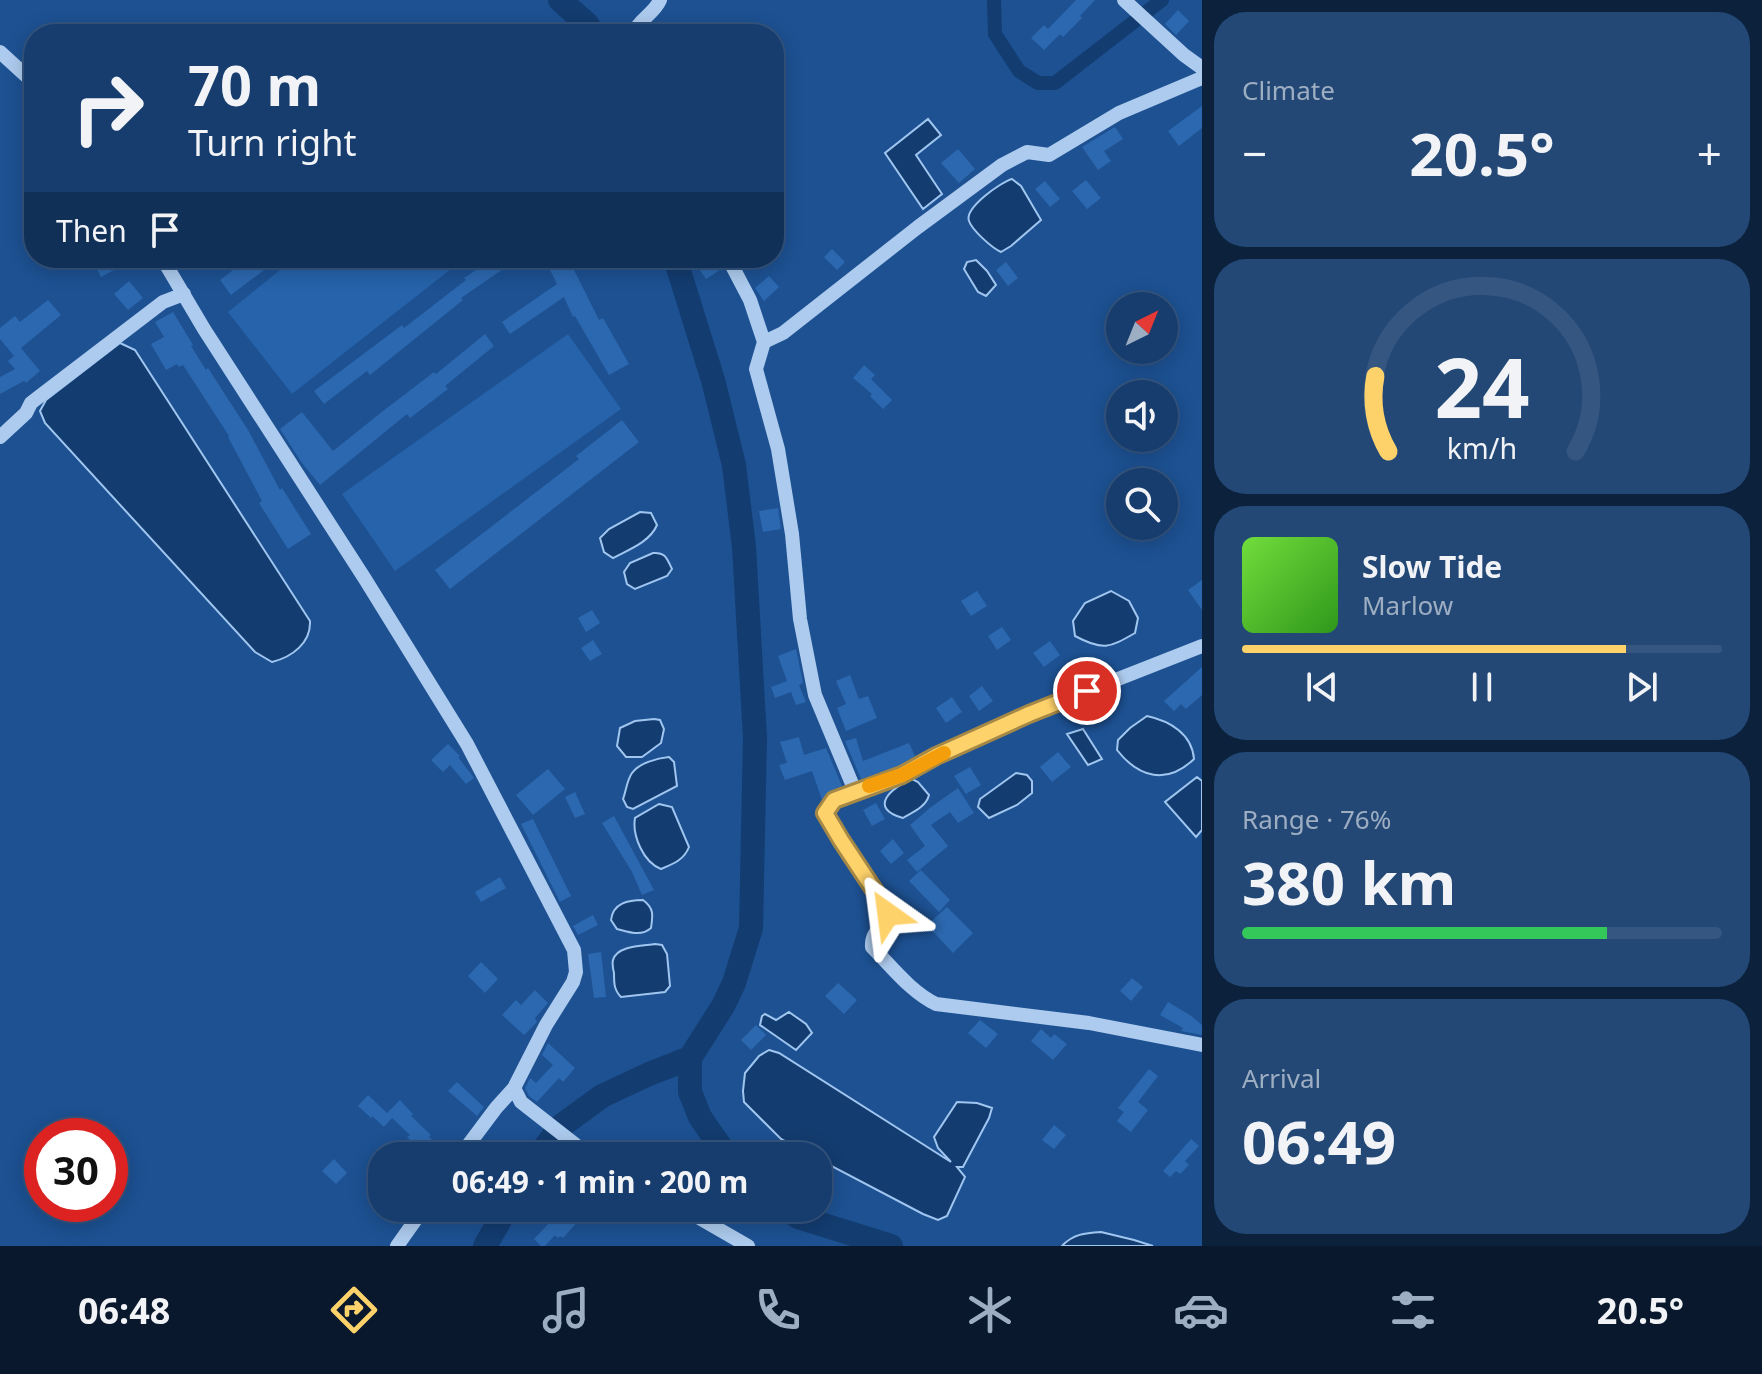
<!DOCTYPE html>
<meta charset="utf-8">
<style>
:root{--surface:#163d6e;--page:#234876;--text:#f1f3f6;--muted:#9eaec2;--line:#355681;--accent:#fed26b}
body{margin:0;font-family:"Noto Sans",sans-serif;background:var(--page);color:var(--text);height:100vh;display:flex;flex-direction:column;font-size:30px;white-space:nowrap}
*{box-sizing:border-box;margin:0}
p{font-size:26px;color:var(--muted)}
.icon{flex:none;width:44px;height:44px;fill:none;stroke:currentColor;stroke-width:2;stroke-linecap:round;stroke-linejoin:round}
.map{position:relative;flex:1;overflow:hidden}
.panel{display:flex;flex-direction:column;gap:12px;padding:12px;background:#0c223c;width:560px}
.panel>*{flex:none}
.hud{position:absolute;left:24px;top:24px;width:760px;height:244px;border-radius:32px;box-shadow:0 4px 20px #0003,0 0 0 2px var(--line);background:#163d6e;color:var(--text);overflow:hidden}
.needle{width:52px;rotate:43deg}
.fabs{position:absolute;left:1106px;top:292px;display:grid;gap:16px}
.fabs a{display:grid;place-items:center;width:72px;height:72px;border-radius:50%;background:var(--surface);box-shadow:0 4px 20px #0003,0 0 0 2px var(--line);font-size:40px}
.speed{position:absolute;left:24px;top:1118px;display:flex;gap:16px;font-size:40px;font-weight:700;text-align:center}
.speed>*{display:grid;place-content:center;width:104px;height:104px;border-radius:50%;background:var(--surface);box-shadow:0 4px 20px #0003,0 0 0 2px var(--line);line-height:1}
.speed .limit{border:12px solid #d22;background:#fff;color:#111}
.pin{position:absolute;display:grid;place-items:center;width:68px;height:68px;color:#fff;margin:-34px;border:4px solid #fff;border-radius:50%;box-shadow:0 2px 8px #0007}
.me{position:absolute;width:88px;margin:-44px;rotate:329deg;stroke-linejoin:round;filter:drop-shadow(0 0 6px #0008)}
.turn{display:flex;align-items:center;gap:28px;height:168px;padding:0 32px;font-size:36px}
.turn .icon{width:104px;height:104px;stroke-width:2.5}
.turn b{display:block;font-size:56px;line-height:68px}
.then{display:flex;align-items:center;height:76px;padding:0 32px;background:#0003;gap:16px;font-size:30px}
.big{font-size:60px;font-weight:700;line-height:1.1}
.panel .tile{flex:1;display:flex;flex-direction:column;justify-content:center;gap:12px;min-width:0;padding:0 28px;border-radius:32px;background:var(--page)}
.panel .dial{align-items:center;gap:0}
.dial svg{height:208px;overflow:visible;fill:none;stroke:var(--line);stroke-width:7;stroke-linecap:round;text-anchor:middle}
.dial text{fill:var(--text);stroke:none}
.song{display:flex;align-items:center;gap:24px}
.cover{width:96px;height:96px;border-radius:12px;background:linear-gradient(135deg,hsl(100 70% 55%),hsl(110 70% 35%))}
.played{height:8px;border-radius:4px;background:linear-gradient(90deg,var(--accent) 80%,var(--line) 80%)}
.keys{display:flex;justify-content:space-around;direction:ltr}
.heat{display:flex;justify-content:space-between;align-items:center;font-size:44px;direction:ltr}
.charge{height:12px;border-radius:6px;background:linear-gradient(90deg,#34c759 76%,var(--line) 0)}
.trip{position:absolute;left:368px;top:1142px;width:464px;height:80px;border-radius:32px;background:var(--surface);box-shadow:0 4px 20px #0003,0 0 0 2px var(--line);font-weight:700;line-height:80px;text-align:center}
.menu{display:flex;height:128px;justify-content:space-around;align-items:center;background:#09182c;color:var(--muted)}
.menu .icon{width:56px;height:56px}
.menu .current{color:var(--accent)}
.menu b{font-size:36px;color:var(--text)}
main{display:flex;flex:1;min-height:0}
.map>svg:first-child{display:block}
.green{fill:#2663aa}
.water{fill:#133c70;stroke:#a0c6f0;stroke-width:2}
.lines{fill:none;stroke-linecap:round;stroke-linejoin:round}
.canal{stroke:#133c70;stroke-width:14}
.river{stroke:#133c70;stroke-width:24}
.building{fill:#2c68af}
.minor{stroke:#adcbee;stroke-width:14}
.route-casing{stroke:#a58846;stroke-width:20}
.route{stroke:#fed26b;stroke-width:14}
.slow{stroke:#f59e0b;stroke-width:14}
</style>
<main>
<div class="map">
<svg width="1202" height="1246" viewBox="0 0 1202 1246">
<rect width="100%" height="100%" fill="#1d5192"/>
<path class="green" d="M295,258H465L292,394L228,312Z
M568,334L621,409L395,571L342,494Z"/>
<path class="water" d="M928,119L941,135L916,155L942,194L923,209L885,153Z
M1012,179L1021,186L1041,220L1011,246L1001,252C992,248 972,230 969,221C964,208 1001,182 1012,179Z
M976,260L987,271L996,285L986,296L978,292L964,269L967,262Z
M120,343L135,350L310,621C311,643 292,657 272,662L255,652L45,423L40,411L46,400Z
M640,512L651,513L657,525C650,542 628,550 613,558L604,552L600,538L609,529Z
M653,553C666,552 667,559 672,569L667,576L635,589L627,584L624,572L630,563Z
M1111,591L1129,601L1138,618L1135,633C1109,648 1103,651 1075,636L1073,621L1085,603Z
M1147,716C1170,721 1192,734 1194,759C1167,785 1139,778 1117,750L1118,740L1130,728Z
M654,719L660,720L664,729L661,743L642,757H626L617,746L620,728L635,721Z
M1083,729L1102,759L1088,765L1067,734Z
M669,757L674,762L677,786L633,809L627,807L623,799C626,791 627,780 632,773C639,763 658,758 669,757Z
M1016,773L1027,775L1032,781V793L1017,805L989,818L978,807L980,799Z
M1197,777L1202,781V830L1196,837L1165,802Z
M912,779L918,782L929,795C926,807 913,812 903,818C867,808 892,787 912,779Z
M659,804L672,807L689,847C684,860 673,864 661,869C643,862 632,835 635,818Z
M643,900C654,908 653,915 651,928C641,937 629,932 617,929L611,920C613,903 628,900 643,900Z
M655,944L662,945L667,954L670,986L665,992L621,997C614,990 614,983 614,973C613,969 612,964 613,960C617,945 644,946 655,944Z
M789,1012L806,1024L812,1033L796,1050L760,1025L762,1016L765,1014L776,1020Z
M769,1050L779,1053L951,1162L938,1148L934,1137L957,1102L977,1103L992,1108L989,1118L963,1167H957L965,1177L947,1216L938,1220L923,1214L818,1159V1156H812L781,1139L744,1102L743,1091L745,1073L759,1056Z
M1101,1232L1134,1240L1153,1246H1062C1073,1234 1085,1233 1101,1232Z"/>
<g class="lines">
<path class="canal" d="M994,0L995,34L1019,71L1038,83H1055L1162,0"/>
<path class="river" d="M560,0L588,25L592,34
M690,1058V1092L700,1117L727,1156
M538,1156L561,1126L602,1096L649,1074L690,1058L723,1006L734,983L751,928L755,738L744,547L734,465L713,380L675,258
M784,1208L798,1217L891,1246
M485,1246L507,1208"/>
</g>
<path class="building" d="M1076,0H1095L1080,16L1082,18L1063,37L1060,34L1044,50L1031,38L1044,25L1048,29Z
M1178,10L1189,21L1176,35L1165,24Z
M1202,106V128L1179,146L1168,131Z
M1115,127L1123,139L1104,151L1111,161L1098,170L1082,147Z
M958,149L975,169L959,183L941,163Z
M1086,180L1101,198L1087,209L1072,191Z
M1045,181L1060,199L1050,207L1035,189Z
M832,249L845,262L837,270L824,257Z
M91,258H107L114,270L101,277Z
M249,258H280L231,295L220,280Z
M494,258H504L509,265L461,298L463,300L370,375L367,371L324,404L314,391L402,325L404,328L466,280L464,278Z
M564,258H568L599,320L603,318L629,364L609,375L575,316L573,317L564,297L510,334L502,322L557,284L548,266Z
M714,259L720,270L706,279L699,269Z
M1006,262L1018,278L1008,286L996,270Z
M769,276L779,287L764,301L755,288Z
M129,281L143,298L128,310L114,294Z
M48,300L61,315L21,348L40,371L26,383L24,381L0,394V377L15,369L8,361L14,356L0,339V328L15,316L20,322Z
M173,312L193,345L191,346L206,370L208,368L248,430L280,490L282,488L311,534L288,549L259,503L262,501L228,437L229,436L183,365L179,367L177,364L166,370L151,344L164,337L155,322Z
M485,334L494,346L445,386L448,389L410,418L407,414L320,485L302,463L280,429L302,412L333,451L383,411L434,372L436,374Z
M864,365L875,375L871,379L892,400L883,409L870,396L872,394L853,378Z
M622,420L639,442L450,589L435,570L579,459L576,456Z
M778,508L781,529L763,532L759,511Z
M1202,580V610L1188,590Z
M977,591L987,606L971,616L961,601Z
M592,610L600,623L586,632L578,618Z
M1002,627L1011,640L997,650L988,636Z
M593,640L602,654L590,661L581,648Z
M1050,641L1060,655L1044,667L1033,653Z
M796,649L803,683L799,685L806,702L796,705L791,692L775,698L771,687L787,681L778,656Z
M1202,667V695L1186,709L1181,704L1174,711L1164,701Z
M850,675L859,699L868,696L877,718L846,731L837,708L846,704L836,681Z
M982,686L993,701L979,711L969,696Z
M952,697L962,712L946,723L936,708Z
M799,737L804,755L826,748L842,786L830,791L822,800L812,771L785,780L779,765L787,763L780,742Z
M856,738L863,761L909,743L915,756L898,766L861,779L845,741Z
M448,744L460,756L458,757L474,778L466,784L450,765L443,772L431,760Z
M1058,752L1071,767L1052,782L1040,767Z
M970,767L981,785L966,794L954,776Z
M548,769L565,789L533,815L516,795Z
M958,788L974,813L958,823L950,812L931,825L948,846L917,872L907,860L925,846L910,825L931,807Z
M575,792L585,814L575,818L565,797Z
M876,803L885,819L872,826L863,810Z
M614,816L654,890L642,895L632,872L602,823Z
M533,819L571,896L560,902L521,824Z
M893,839L904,853L891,864L880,851Z
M921,870L950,900L939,912L909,881Z
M500,877L506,888L481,902L475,892Z
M947,907L973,933L953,953L927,925Z
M593,915L598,925L578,935L573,926Z
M601,952L606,997L594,998L588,954Z
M481,962L498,979L485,993L468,976Z
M1132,978L1143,987L1131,1001L1120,991Z
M838,983L857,1000L844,1014L825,996Z
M535,990L548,1003L535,1018L537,1022L524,1035L502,1015L516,1000L521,1005Z
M1168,1002L1190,1015L1202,1025V1035L1181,1031L1183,1028L1160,1015Z
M980,1020L998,1034L986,1048L968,1033Z
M756,1025L766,1035L751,1050L741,1040Z
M1041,1029L1051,1038L1054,1034L1067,1044L1053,1060L1031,1041Z
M548,1043L575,1068L563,1082L559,1078L537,1102L529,1096L525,1088L530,1078L536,1083L553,1065L542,1055Z
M1149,1069L1158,1076L1138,1102L1148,1110L1131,1132L1117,1121L1124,1112L1118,1108Z
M457,1082L484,1107L477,1116L448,1091Z
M368,1095L387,1113L400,1100L413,1114L411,1116L431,1135L429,1137L448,1156H431L420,1146L418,1148L407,1137L410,1135L392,1118L384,1127L372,1116L371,1118L358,1106Z
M1054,1125L1066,1135L1054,1149L1042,1140Z
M1191,1139L1199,1146L1185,1161L1189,1165L1180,1174L1176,1171L1170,1177L1163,1171Z
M334,1159L347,1173L336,1184L322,1171Z
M563,1208H590L563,1238L560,1236L558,1238L555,1235L545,1246H541L534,1239Z"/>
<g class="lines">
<path class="minor" d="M1124,0L1184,55L1202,68
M633,34C638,20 654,14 660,0
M0,52L34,83
M162,258L204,329L365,579L467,744L574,950L576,972L573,982L546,1025L514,1088L521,1102L590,1156
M728,258L750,300L764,342L756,369L778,449L792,534L800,619L815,695L855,791
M764,342L783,333L918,227L1002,165L1027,152L1049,155L1119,113L1202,78
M0,437L26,413L31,403L40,396L163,302L184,294
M1202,646L1029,714L936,756L902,775L834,800L825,813L841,840L886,908L887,920C879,929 871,934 872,947C892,967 911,992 936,1004L1089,1023L1202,1045
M460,1156L496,1108L514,1088
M682,1208L748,1246
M397,1246L424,1208"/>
</g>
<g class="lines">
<g class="route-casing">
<path id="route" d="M888,914L886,908L841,840L825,813L834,800L902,775L936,756L1029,714L1087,691"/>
</g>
<use href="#route" class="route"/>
<path class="slow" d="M869,786L902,775L944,753"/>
</g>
</svg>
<div class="fabs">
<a><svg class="needle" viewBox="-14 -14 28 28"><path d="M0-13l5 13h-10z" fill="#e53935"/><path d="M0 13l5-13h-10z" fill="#9eaec2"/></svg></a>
<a><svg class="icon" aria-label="sound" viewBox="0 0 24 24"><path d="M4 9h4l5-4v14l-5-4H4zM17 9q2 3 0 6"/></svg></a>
<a><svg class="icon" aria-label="search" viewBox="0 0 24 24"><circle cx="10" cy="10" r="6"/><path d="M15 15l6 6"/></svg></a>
</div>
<div class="speed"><div class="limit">30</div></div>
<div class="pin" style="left:1087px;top:691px;background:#d93025"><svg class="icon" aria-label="arrive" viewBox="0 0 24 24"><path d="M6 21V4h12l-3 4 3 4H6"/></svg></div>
<svg class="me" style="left:888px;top:914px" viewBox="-20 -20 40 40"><path d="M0-17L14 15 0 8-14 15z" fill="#fed26b" stroke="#fff" stroke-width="4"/></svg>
<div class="trip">06:49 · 1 min · 200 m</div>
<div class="hud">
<div class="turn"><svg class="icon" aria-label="right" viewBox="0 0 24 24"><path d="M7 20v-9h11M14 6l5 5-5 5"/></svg><div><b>70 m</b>Turn right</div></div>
<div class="then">Then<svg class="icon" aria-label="arrive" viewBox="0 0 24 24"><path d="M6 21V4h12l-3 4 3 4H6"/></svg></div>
</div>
</div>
<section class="panel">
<div class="tile"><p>Climate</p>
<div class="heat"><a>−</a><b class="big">20.5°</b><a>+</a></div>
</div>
<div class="tile dial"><svg viewBox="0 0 100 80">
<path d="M14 69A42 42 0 1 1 86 69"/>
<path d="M14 69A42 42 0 0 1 9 40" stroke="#fed26b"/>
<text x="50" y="56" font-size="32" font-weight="700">24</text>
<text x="50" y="72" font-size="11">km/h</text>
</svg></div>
<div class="tile">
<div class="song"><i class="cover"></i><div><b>Slow Tide</b><p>Marlow</p></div></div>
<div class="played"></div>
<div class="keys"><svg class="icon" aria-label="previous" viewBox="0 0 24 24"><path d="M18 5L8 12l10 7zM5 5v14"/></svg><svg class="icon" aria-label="pause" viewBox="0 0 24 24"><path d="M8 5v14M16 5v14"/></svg><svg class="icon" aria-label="next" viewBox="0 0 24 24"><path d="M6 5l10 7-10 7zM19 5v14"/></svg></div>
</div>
<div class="tile"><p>Range · 76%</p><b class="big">380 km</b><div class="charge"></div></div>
<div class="tile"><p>Arrival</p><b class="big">06:49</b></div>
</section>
</main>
<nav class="menu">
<b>06:48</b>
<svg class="icon current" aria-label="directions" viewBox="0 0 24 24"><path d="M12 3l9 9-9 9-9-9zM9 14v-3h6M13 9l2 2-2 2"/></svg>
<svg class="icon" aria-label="music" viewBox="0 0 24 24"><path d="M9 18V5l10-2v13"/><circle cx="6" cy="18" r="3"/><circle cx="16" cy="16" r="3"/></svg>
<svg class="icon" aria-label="phone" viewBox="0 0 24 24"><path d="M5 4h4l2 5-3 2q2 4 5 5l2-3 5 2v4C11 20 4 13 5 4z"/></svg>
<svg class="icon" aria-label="climate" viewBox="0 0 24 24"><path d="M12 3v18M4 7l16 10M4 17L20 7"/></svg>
<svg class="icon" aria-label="car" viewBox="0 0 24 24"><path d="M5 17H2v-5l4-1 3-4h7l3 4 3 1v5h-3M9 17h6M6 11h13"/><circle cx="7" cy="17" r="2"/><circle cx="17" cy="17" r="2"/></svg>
<svg class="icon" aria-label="filters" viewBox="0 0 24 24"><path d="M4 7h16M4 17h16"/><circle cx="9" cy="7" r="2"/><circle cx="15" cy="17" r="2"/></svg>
<b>20.5°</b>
</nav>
